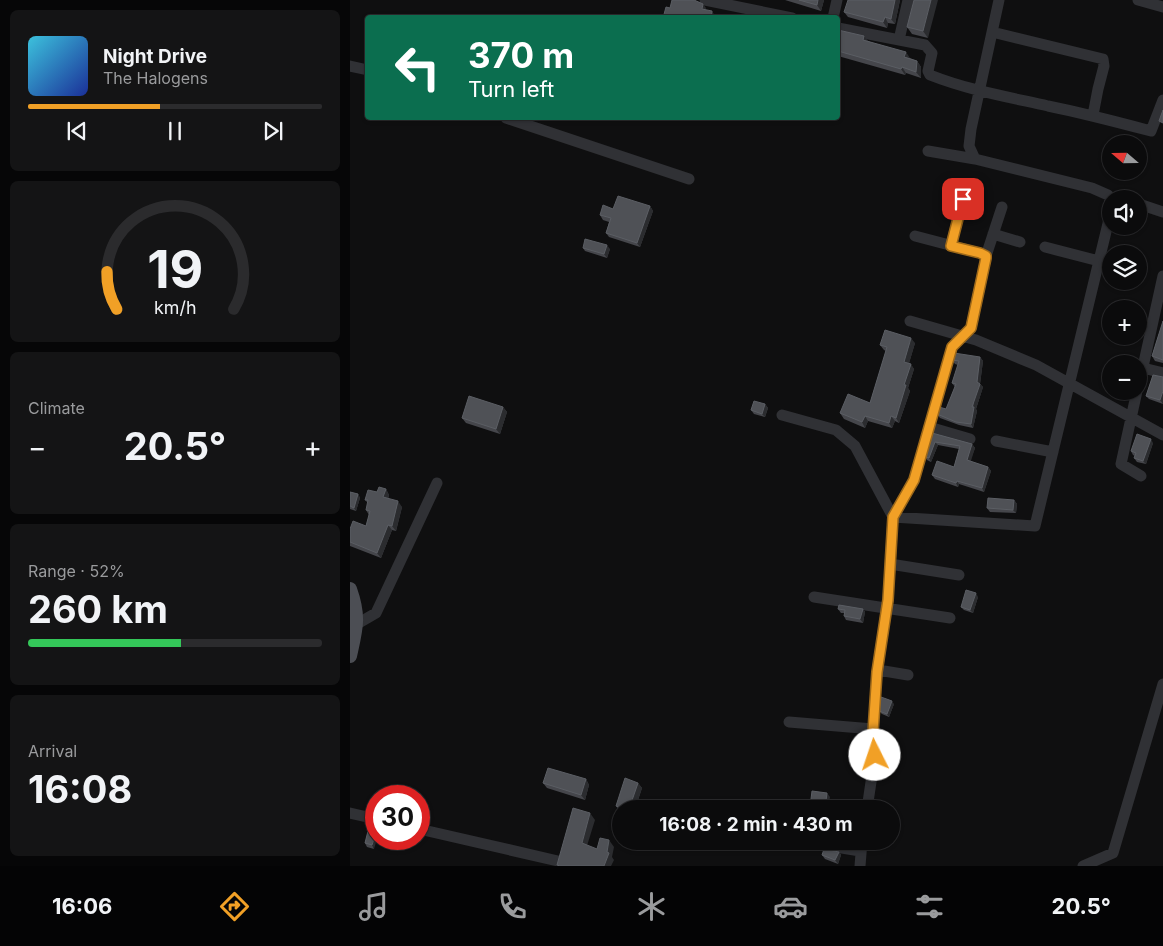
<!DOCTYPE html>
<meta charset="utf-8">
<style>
:root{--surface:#0b0b0c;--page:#141415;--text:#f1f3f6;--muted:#9a9b9d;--line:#2b2b2d;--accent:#f1a026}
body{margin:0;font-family:Inter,sans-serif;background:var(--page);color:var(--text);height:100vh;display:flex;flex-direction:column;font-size:19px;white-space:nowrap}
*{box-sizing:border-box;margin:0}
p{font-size:16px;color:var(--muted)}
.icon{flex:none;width:28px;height:28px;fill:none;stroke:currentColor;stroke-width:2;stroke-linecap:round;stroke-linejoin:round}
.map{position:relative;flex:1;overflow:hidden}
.side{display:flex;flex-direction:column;gap:10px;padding:10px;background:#060607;width:350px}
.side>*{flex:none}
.guide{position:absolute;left:15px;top:15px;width:475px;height:105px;border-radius:5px;box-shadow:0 1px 4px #0004,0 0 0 1px var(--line);background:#0b6e4f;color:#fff;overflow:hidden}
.needle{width:32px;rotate:290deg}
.buttons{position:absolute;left:752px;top:135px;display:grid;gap:10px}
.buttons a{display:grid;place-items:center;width:45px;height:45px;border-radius:50%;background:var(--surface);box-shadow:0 1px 4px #0004,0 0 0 1px var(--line);font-size:25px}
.speed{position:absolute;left:15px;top:785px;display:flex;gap:10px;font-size:25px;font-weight:700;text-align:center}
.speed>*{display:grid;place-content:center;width:65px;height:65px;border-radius:50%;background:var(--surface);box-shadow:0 1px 4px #0004,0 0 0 1px var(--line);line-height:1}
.speed .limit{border:8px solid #d22;background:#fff;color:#111}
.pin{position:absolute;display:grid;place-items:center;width:42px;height:42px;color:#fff;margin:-21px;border-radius:10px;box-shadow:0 2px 8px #0006}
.me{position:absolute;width:55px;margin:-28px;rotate:356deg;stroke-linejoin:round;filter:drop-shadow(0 0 4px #0008)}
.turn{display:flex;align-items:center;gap:18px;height:105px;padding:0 20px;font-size:22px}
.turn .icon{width:65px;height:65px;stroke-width:2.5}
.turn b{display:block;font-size:35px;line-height:42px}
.big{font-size:38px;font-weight:700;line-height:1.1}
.side .card{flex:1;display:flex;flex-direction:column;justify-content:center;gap:8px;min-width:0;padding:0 18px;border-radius:8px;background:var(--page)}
.side .dial{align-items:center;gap:0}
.dial svg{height:130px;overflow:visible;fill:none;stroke:var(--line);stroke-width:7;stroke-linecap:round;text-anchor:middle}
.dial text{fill:var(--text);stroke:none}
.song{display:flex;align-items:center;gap:15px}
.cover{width:60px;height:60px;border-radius:8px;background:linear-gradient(135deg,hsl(190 70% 55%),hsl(230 70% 35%))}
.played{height:5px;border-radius:2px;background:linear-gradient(90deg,var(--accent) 45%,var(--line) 45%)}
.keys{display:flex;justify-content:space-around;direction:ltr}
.heat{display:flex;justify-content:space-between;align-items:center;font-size:28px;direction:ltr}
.charge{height:8px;border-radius:4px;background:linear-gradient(90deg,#34c759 52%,var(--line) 0)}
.trip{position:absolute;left:262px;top:800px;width:288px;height:50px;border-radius:25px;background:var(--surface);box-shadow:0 1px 4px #0004,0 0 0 1px var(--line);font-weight:700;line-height:50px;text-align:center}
.dock{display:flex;height:80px;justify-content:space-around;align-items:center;background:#040405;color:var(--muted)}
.dock .icon{width:35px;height:35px}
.dock .selected{color:var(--accent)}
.dock b{font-size:22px;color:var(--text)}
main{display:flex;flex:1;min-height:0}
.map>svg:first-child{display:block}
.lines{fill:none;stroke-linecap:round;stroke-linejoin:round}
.minor{stroke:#303135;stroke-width:11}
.major{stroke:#4c4e54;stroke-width:14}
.wall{fill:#45464b}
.shaded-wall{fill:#2b2c2f}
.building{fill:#4f5156;stroke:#5b5e64}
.route-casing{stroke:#9d6819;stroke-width:12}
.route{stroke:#f1a026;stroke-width:9}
</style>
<main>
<section class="side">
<div class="card">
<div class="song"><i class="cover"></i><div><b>Night Drive</b><p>The Halogens</p></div></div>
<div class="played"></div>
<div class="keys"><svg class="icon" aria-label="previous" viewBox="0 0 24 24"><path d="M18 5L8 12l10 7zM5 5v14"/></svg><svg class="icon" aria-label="pause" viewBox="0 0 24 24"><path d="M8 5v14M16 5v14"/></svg><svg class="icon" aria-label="next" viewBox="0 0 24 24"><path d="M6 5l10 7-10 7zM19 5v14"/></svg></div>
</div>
<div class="card dial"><svg viewBox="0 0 100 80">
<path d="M14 69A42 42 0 1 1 86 69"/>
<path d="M14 69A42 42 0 0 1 8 46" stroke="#f1a026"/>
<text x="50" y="56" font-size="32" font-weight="700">19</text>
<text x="50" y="72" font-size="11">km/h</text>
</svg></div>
<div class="card"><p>Climate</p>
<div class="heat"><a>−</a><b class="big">20.5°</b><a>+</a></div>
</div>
<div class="card"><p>Range · 52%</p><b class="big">260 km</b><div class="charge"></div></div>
<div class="card"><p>Arrival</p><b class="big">16:08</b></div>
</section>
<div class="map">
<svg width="813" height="866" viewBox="0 0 813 866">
<rect width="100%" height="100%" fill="#0f0f10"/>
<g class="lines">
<path class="minor" d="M355,0L442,18
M649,0L621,129L619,146L625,159L742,188L758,195L761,203
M788,0L813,7
M483,18L487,0
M488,28L575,45L582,53L578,71L580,75C618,90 658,97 698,106C733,113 767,122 801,131L813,100
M642,32L753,59L754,66L748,89L743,115
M549,40L558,0
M0,66L18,70
M156,118L339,179
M578,151L625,159
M789,204L813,212
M643,234L670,242
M601,245L613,199
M695,247L749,261
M636,256L652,207
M560,321L626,340L686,365L813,435
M793,368L813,373
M789,385L813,276
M787,391L771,464L791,476
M432,415L486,430L505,446L543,517L685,526L761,211
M579,427L620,439
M646,441L703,452
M540,564L609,575
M464,597L600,618
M7,624L26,613L87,483
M528,670L558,675
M439,722L523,729
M517,809L525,755L523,732L527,672L538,600L543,517L564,480L602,347L621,328L636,258V256L630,253L565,236
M0,813L26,819
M69,829L208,861
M450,841L510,851
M510,866L512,841
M733,866L763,853L813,684"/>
<path class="major" d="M0,589C10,617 6,629 0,656"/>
</g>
<path class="wall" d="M435,0H474L471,11Z
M550,0L545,24L538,23L537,28L498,17L494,12Z
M564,0L578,38L562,34L557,27Z
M488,30L518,41L567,61L571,67V78L556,73L555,75L488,56Z
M300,206L303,211L290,247L259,237L256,233L259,222L253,220L250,215L263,209Z
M233,248L260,249L257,258L235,251Z
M813,321V363L805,361L802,356Z
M565,343L559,363L564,369L558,388L560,391L549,423L545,421L542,428L518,421L515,428L494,419L490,413L520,403L536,351L534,350L530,345Z
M630,357L633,361L630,384L633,387L626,409L627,411L623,428L609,425L590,418L587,414L596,409L605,387L602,383L608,365L605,364L602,360Z
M803,375L813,404L799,399L796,396Z
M415,404L418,408L415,417L404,414L401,410Z
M153,407L157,412L150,434L116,423L112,418Z
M582,433L622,444L625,448L620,461L638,467L641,471L634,492L609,484L608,487L585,479L582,475L604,467L609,449L588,445L581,462L577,460L575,457Z
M803,443L796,464L787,462L784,458L785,456L783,455L781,451Z
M36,489L39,495L38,499L52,507L46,531L42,530L31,558L0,546V529L16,526L19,515L16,510L18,503L15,500L27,492Z
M0,492L8,494L10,498L6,511L0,509Z
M664,500L667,504L666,513L640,512L637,508Z
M628,597L623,613L614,610L611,607Z
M488,609H513L515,612L513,623L496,620L494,616V613H491Z
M544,704L539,717L532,714L529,711Z
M236,779L239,785L235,800L197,788L193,783Z
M288,783L292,788L285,809H271V812L270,811L266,806Z
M18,831L24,849L17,847L15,843Z
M489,852L491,855L488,864L475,859L472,855Z"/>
<path class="shaded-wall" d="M468,0H474L471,11L467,5Z
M545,0H550L545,24L541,19Z
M581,0H588L578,38L573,31Z
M353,4L356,8L354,13L352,9Z
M362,11L365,16V18H361Z
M535,17L538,23L537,28L533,22Z
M514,36L519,42L513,40Z
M556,52L560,58L554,57Z
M567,61L571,67V78L566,72Z
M552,67L556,73L555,75L551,69Z
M300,206L303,211L290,247L287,243Z
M257,245L260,249L257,258L254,254Z
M561,338L565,343L558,367L554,362Z
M630,357L633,361L630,384L633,387L626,409L627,411L623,428L621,424Z
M561,364L564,369L558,388L560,391L549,423L546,418L554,385Z
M813,391V404L810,400Z
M415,404L418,408L415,417L412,414Z
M153,407L157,412L150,434L146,429Z
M515,416L518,421L515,428L512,422Z
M541,416L545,421L542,428L539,423Z
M801,439L803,443L796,464L793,461Z
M585,442L588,445L581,462L579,458Z
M622,444L625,448L620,464L617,460Z
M638,467L641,471L634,492L632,488Z
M607,481L609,484L608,487L606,483Z
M36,489L39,495L37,503L33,497Z
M8,494L10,498L6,511L4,508Z
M664,500L667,504L666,513L663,510Z
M48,501L52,507L46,531L42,526Z
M38,525L42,530L31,558L27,553Z
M626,593L628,597L623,613L620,610Z
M513,609L515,612L513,623L510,619Z
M542,701L544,704L539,717L537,714Z
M236,779L239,785L235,800L231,795Z
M288,783L292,788L285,809H279Z
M477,793L480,797L478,809H475Z
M240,813L245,820L236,849L232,843Z
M543,820L546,824L544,835L541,831Z
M26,833V839H27L24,849L22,845Z
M259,840L264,847L262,857L264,860L261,866H254Z
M489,852L491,855L488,864L485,860Z"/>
<path class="building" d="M322,0H344L353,4L352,9L362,11L361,18H313L316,7L320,8Z
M449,0H468L467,5Z
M498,0H545L541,19L535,17L533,22L494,12Z
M564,0H581L573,31L557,27Z
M488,30L514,36L513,40L556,52L554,57L567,61L566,72L552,67L551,69L488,51Z
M813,110V123L809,121Z
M268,196L300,206L287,243L256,233L261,218L250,215L253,205L263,209Z
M235,239L257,245L254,254L233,248Z
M813,321V360L802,356Z
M535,330L561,338L554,362L561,364L554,385H556L546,418L541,416L539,423L515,416L512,422L490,413L498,394L520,403L537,347L530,345Z
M604,353L630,357L627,382L630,384L622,407H624L621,424L606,422L587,414L589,407L596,409L606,384L602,383L609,361L602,360Z
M803,375L813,377V391L810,400L796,396Z
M119,396L153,407L146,429L112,418Z
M404,401L415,404L412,414L401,410Z
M582,433L622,444L617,460L638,467L632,488L607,481L606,483L582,475L587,461L604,467L610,446L585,442L579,458L575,457Z
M787,434L801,439L793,461L784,458L786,453L781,451Z
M29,487L36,489L33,497L48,501L42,526L38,525L27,553L0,542V529L3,521L16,526L20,511L16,510L18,500H15L18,490L27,492Z
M0,492L8,494L4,508L0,506Z
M638,498L664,500L663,510L637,508Z
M616,590L626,593L620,610L611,607Z
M489,605L513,609L510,619L494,616L495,610L488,609Z
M531,697L542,701L537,714L529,711Z
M198,768L236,779L231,795L193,783Z
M275,778L288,783L279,809H275L266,806Z
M462,791L477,793L475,809L460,807Z
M312,802L320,809H306Z
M223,808L240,813L232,843L247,849L250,838L259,840L257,852L259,853L254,866H210L207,865Z
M541,819L543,820L541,831Z
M18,831L26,833L22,845L15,843Z
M474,849L489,852L485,860L472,855Z"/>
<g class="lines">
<g class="route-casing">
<path id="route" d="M525,755L523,732L527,672L538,600L543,517L564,480L602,347L621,328L636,258V256L630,253L601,246L613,199"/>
</g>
<use href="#route" class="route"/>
</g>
</svg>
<div class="buttons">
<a><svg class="needle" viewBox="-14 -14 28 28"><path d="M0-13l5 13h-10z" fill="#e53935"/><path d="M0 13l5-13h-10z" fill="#9a9b9d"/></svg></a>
<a><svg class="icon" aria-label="sound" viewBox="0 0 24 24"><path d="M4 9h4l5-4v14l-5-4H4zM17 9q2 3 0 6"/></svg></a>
<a><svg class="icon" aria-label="layers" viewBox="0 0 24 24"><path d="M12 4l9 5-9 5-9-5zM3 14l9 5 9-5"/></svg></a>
<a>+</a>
<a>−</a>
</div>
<div class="speed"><div class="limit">30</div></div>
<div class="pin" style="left:613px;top:199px;background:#d93025"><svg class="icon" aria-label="arrive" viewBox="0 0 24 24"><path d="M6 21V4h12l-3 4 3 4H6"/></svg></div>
<svg class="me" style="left:525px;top:755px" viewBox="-20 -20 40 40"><circle r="19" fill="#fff"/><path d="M0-13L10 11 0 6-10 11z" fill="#f1a026"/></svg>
<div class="trip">16:08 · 2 min · 430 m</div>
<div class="guide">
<div class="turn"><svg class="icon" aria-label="left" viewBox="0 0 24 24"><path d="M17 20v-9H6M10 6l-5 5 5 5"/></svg><div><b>370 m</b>Turn left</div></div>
</div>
</div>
</main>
<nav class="dock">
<b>16:06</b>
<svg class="icon selected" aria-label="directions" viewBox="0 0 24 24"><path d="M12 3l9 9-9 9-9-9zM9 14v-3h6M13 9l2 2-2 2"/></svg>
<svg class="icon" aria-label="music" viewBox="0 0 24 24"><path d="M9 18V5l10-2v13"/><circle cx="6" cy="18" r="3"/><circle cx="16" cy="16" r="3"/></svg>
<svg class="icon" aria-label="phone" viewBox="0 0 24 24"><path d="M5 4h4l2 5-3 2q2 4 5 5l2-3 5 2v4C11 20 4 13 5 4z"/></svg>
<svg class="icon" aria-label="climate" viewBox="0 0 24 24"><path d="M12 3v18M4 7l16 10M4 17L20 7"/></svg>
<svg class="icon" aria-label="car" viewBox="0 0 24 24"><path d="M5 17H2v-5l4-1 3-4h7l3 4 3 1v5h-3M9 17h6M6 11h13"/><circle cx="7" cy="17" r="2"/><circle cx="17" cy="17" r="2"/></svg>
<svg class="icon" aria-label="filters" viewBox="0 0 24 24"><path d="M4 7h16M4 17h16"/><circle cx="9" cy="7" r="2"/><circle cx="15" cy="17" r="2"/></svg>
<b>20.5°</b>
</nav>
